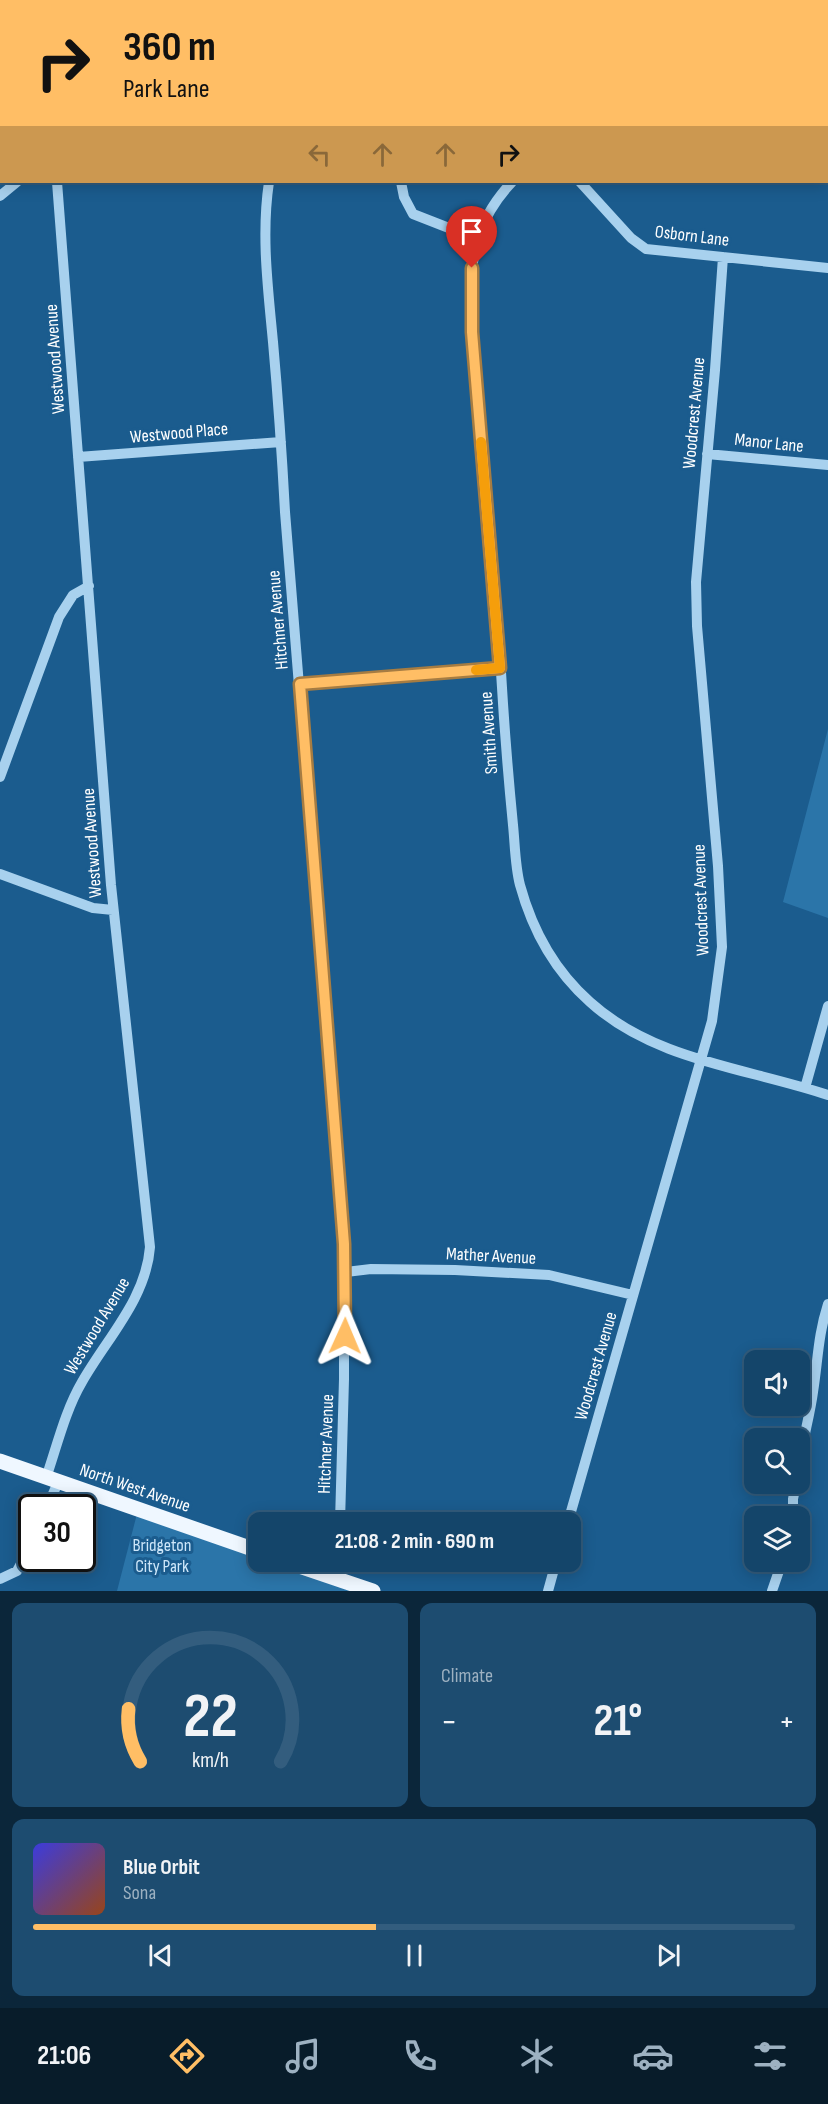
<!DOCTYPE html>
<meta charset="utf-8">
<style>
:root{--surface:#14456a;--page:#1d4c70;--text:#f1f3f6;--muted:#9db1c1;--line:#335d7e;--accent:#ffbe65}
body{margin:0;font-family:"Sofia Sans Condensed",sans-serif;background:var(--page);color:var(--text);height:100vh;display:flex;flex-direction:column;font-size:22px;white-space:nowrap}
*{box-sizing:border-box;margin:0}
p{font-size:20px;color:var(--muted)}
.icon{flex:none;width:33px;height:33px;fill:none;stroke:currentColor;stroke-width:2;stroke-linecap:round;stroke-linejoin:round}
.map{position:relative;height:1591px;overflow:hidden}
.sheet{display:flex;flex-direction:column;gap:12px;padding:12px;background:#0b263a;flex:1}
.sheet>*{flex:none}
.guide{position:absolute;left:0px;top:0px;width:828px;height:183px;box-shadow:0 3px 15px #0003,0 0 0 2px var(--line);background:#ffbe65;color:#111;overflow:hidden}
.tools{position:absolute;left:744px;top:1350px;display:grid;gap:12px}
.tools a{display:grid;place-items:center;width:66px;height:66px;border-radius:12px;background:var(--surface);box-shadow:0 3px 15px #0003,0 0 0 2px var(--line);font-size:30px}
.speed{position:absolute;left:18px;top:1494px;display:flex;gap:12px;font-size:30px;font-weight:700;text-align:center}
.speed>*{display:grid;place-content:center;width:78px;height:78px;border-radius:50%;background:var(--surface);box-shadow:0 3px 15px #0003,0 0 0 2px var(--line);line-height:1}
.speed .limit{border:3px solid #111;border-radius:9px;background:#fff;color:#111}
.pin{position:absolute;display:grid;place-items:center;width:51px;height:51px;color:#fff;margin:-62px -26px;border-radius:50% 50% 50% 0;rotate:-45deg;box-shadow:0 0 6px #0007}
.pin .icon{rotate:45deg}
.me{position:absolute;width:66px;margin:-33px;rotate:1deg;stroke-linejoin:round;filter:drop-shadow(0 0 4px #0008)}
.turn{display:flex;align-items:center;gap:21px;height:126px;padding:0 24px;font-size:27px}
.turn .icon{width:78px;height:78px;stroke-width:2.5}
.turn b{display:block;font-size:42px;line-height:51px}
.lanes{display:flex;align-items:center;height:57px;padding:0 24px;background:#0003;justify-content:center;gap:30px;direction:ltr}
.lanes .off{opacity:.35}
.big{font-size:45px;font-weight:700;line-height:1.1}
.sheet .card{flex:1;display:flex;flex-direction:column;justify-content:center;gap:9px;min-width:0;padding:0 21px;border-radius:12px;background:var(--page)}
.sheet .dial{align-items:center;gap:0}
.dial svg{height:156px;overflow:visible;fill:none;stroke:var(--line);stroke-width:7;stroke-linecap:round;text-anchor:middle}
.dial text{fill:var(--text);stroke:none}
.song{display:flex;align-items:center;gap:18px}
.cover{width:72px;height:72px;border-radius:9px;background:linear-gradient(135deg,hsl(240 70% 55%),hsl(20 70% 35%))}
.played{height:6px;border-radius:3px;background:linear-gradient(90deg,var(--accent) 45%,var(--line) 45%)}
.keys{display:flex;justify-content:space-around;direction:ltr}
.heat{display:flex;justify-content:space-between;align-items:center;font-size:33px;direction:ltr}
.sheet .tiles{flex:1;display:grid;gap:12px;grid-template-columns:1fr 1fr}
.card:last-child{grid-column:span 2}
.trip{position:absolute;left:248px;top:1512px;width:333px;height:60px;border-radius:12px;background:var(--surface);box-shadow:0 3px 15px #0003,0 0 0 2px var(--line);font-weight:700;line-height:60px;text-align:center}
.tab-bar{display:flex;height:96px;justify-content:space-around;align-items:center;background:#081c2a;color:var(--muted)}
.tab-bar .icon{width:42px;height:42px}
.tab-bar .active{color:var(--accent)}
.tab-bar b{font-size:27px;color:var(--text)}
.map>svg:first-child{display:block}
.green{fill:#2b75a9}
.lines{fill:none;stroke-linecap:round;stroke-linejoin:round}
.minor{stroke:#a8d1ee;stroke-width:10}
.major{stroke:#eff7ff;stroke-width:15}
.route-casing{stroke:#a67c42;stroke-width:15}
.route{stroke:#ffbe65;stroke-width:10}
.slow{stroke:#f59e0b;stroke-width:10}
.labels{text-anchor:middle;dominant-baseline:central;stroke-width:6;stroke-linejoin:round;paint-order:stroke}
.street-label{font-size:18px;fill:#fff;stroke:#1b5c8e}
.park-label{font-size:18px;fill:#cee7fa;stroke:#1b5c8e}
</style>
<div class="map">
<svg width="828" height="1591" viewBox="0 0 828 1591">
<rect width="100%" height="100%" fill="#1b5c8e"/>
<path class="green" d="M828,729V918L783,902Z
M138,1510L258,1551V1562H287L373,1591H117Z"/>
<g class="lines">
<path class="minor" d="M686,0L689,2
M109,2L111,0
M410,2L412,0
M826,28H828
M269,182C261,235 268,288 273,342C278,398 282,455 285,512L344,1244V1379L340,1522
M401,182L404,197L413,214L477,239
M512,182C479,217 472,249 470,296C477,422 491,547 501,672C504,723 508,774 513,825C515,844 515,866 520,885C532,929 555,971 590,1002C655,1061 748,1068 828,1095
M580,182L631,238L646,249L828,268
M0,196L17,182
M707,454L828,465
M78,457L281,442
M300,684L500,668
M0,777L59,617L73,595L89,586
M0,874L93,908L113,910
M805,1088L828,1006
M346,1272L371,1269L455,1270L549,1275L633,1295
M800,1461C803,1438 810,1415 813,1392C818,1360 818,1335 828,1304
M46,1478C57,1446 65,1411 82,1382C107,1338 146,1299 150,1247L111,885L57,182
M47,1508L58,1482
M793,1516V1499L796,1484
M568,1522L712,1021L722,947L718,866L697,626L696,582L715,370L723,257
M334,1577L337,1562
M0,1579L17,1571L32,1544
M548,1591L556,1562
M772,1591L782,1562"/>
<path class="major" d="M0,1461L258,1551
M287,1562L373,1591"/>
</g>
<g class="lines">
<g class="route-casing">
<path id="route" d="M345,1336L344,1244L300,684L500,668L472,332V268"/>
</g>
<use href="#route" class="route"/>
<path class="slow" d="M476,670L500,668L481,442"/>
</g>
<g class="labels">
<g class="street-label">
<text transform="translate(692 236) rotate(7)">Osborn Lane</text>
<text transform="translate(55 359) rotate(-94)">Westwood Avenue</text>
<text transform="translate(694 413) rotate(-85)">Woodcrest Avenue</text>
<text transform="translate(179 433) rotate(-5)">Westwood Place</text>
<text transform="translate(769 443) rotate(6)">Manor Lane</text>
<text transform="translate(278 620) rotate(-95)">Hitchner Avenue</text>
<text transform="translate(489 733) rotate(-94)">Smith Avenue</text>
<text transform="translate(92 843) rotate(-94)">Westwood Avenue</text>
<text transform="translate(701 900) rotate(-92)">Woodcrest Avenue</text>
<text transform="translate(491 1256) rotate(3)">Mather Avenue</text>
<text transform="translate(97 1326) rotate(-59)">Westwood Avenue</text>
<text transform="translate(596 1366) rotate(-74)">Woodcrest Avenue</text>
<text transform="translate(326 1444) rotate(-88)">Hitchner Avenue</text>
<text transform="translate(135 1488) rotate(19)">North West Avenue</text>
</g>
<g class="park-label">
<text x="162" y="1545">Bridgeton<tspan x="162" dy="21">City Park</tspan></text>
</g>
</g>
</svg>
<div class="tools">
<a><svg class="icon" aria-label="sound" viewBox="0 0 24 24"><path d="M4 9h4l5-4v14l-5-4H4zM17 9q2 3 0 6"/></svg></a>
<a><svg class="icon" aria-label="search" viewBox="0 0 24 24"><circle cx="10" cy="10" r="6"/><path d="M15 15l6 6"/></svg></a>
<a><svg class="icon" aria-label="layers" viewBox="0 0 24 24"><path d="M12 4l9 5-9 5-9-5zM3 14l9 5 9-5"/></svg></a>
</div>
<div class="speed"><div class="limit">30</div></div>
<div class="pin" style="left:472px;top:268px;background:#d93025"><svg class="icon" aria-label="arrive" viewBox="0 0 24 24"><path d="M6 21V4h12l-3 4 3 4H6"/></svg></div>
<svg class="me" style="left:345px;top:1336px" viewBox="-20 -20 40 40"><path d="M0-17L14 15 0 8-14 15z" fill="#ffbe65" stroke="#fff" stroke-width="4"/></svg>
<div class="trip">21:08 · 2 min · 690 m</div>
<div class="guide">
<div class="turn"><svg class="icon" aria-label="right" viewBox="0 0 24 24"><path d="M7 20v-9h11M14 6l5 5-5 5"/></svg><div><b>360 m</b>Park Lane</div></div>
<div class="lanes"><svg class="icon off" aria-label="left" viewBox="0 0 24 24"><path d="M17 20v-9H6M10 6l-5 5 5 5"/></svg><svg class="icon off" aria-label="ahead" viewBox="0 0 24 24"><path d="M12 20V5M6 11l6-6 6 6"/></svg><svg class="icon off" aria-label="ahead" viewBox="0 0 24 24"><path d="M12 20V5M6 11l6-6 6 6"/></svg><svg class="icon" aria-label="right" viewBox="0 0 24 24"><path d="M7 20v-9h11M14 6l5 5-5 5"/></svg></div>
</div>
</div>
<section class="sheet">
<div class="tiles">
<div class="card dial"><svg viewBox="0 0 100 80">
<path d="M14 69A42 42 0 1 1 86 69"/>
<path d="M14 69A42 42 0 0 1 8 42" stroke="#ffbe65"/>
<text x="50" y="56" font-size="32" font-weight="700">22</text>
<text x="50" y="72" font-size="11">km/h</text>
</svg></div>
<div class="card"><p>Climate</p>
<div class="heat"><a>−</a><b class="big">21°</b><a>+</a></div>
</div>
<div class="card">
<div class="song"><i class="cover"></i><div><b>Blue Orbit</b><p>Sona</p></div></div>
<div class="played"></div>
<div class="keys"><svg class="icon" aria-label="previous" viewBox="0 0 24 24"><path d="M18 5L8 12l10 7zM5 5v14"/></svg><svg class="icon" aria-label="pause" viewBox="0 0 24 24"><path d="M8 5v14M16 5v14"/></svg><svg class="icon" aria-label="next" viewBox="0 0 24 24"><path d="M6 5l10 7-10 7zM19 5v14"/></svg></div>
</div>
</div>
</section>
<nav class="tab-bar">
<b>21:06</b>
<svg class="icon active" aria-label="directions" viewBox="0 0 24 24"><path d="M12 3l9 9-9 9-9-9zM9 14v-3h6M13 9l2 2-2 2"/></svg>
<svg class="icon" aria-label="music" viewBox="0 0 24 24"><path d="M9 18V5l10-2v13"/><circle cx="6" cy="18" r="3"/><circle cx="16" cy="16" r="3"/></svg>
<svg class="icon" aria-label="phone" viewBox="0 0 24 24"><path d="M5 4h4l2 5-3 2q2 4 5 5l2-3 5 2v4C11 20 4 13 5 4z"/></svg>
<svg class="icon" aria-label="climate" viewBox="0 0 24 24"><path d="M12 3v18M4 7l16 10M4 17L20 7"/></svg>
<svg class="icon" aria-label="car" viewBox="0 0 24 24"><path d="M5 17H2v-5l4-1 3-4h7l3 4 3 1v5h-3M9 17h6M6 11h13"/><circle cx="7" cy="17" r="2"/><circle cx="17" cy="17" r="2"/></svg>
<svg class="icon" aria-label="filters" viewBox="0 0 24 24"><path d="M4 7h16M4 17h16"/><circle cx="9" cy="7" r="2"/><circle cx="15" cy="17" r="2"/></svg>
</nav>
